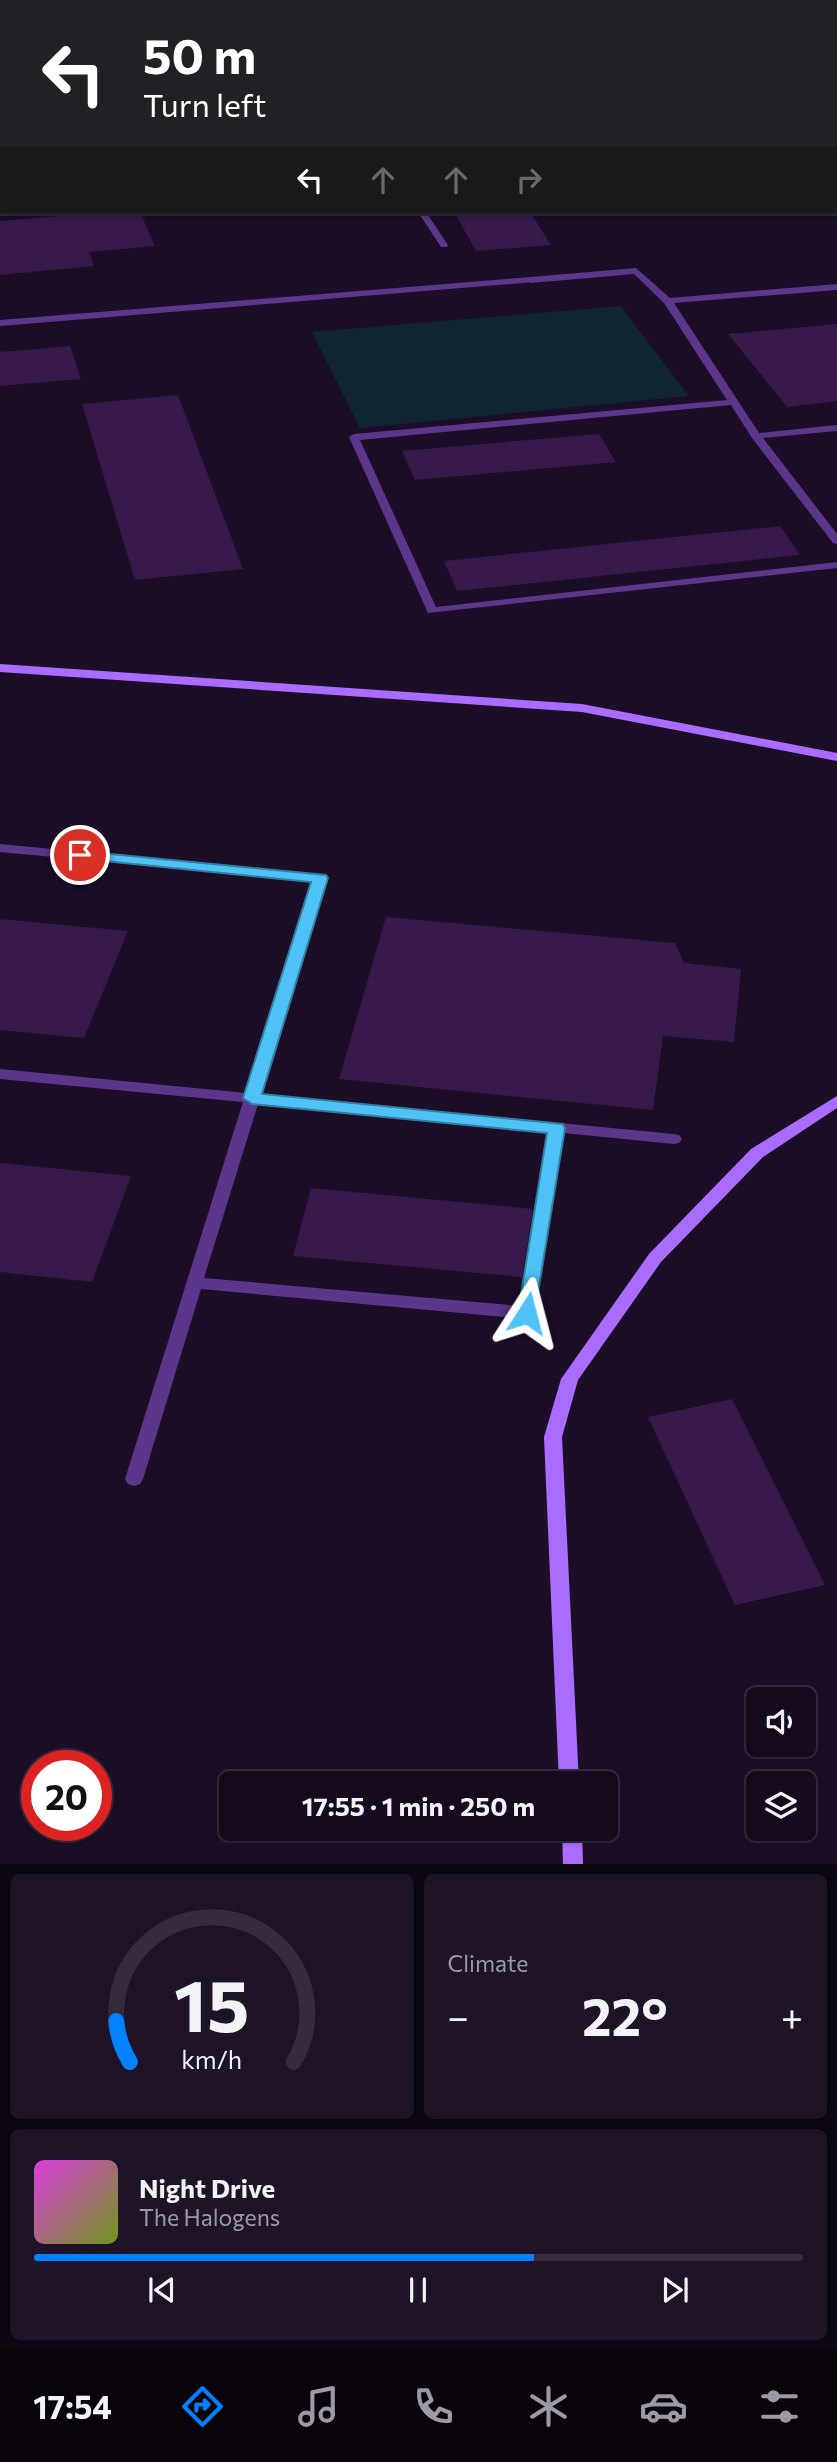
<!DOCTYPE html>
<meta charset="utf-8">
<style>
:root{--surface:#160a1e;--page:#1f1327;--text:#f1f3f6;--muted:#9e9aa4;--line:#352b3c;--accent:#0181ff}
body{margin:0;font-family:Commissioner,sans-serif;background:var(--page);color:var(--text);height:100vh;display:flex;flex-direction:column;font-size:26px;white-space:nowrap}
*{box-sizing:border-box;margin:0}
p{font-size:23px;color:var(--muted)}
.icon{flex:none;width:38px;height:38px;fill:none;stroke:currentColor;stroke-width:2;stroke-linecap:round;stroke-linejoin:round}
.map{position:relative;height:1864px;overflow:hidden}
.panel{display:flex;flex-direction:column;gap:10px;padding:10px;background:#0c0610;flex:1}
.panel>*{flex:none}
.hud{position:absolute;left:0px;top:0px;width:838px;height:214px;box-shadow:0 2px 5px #0004,0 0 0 2px var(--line);background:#202124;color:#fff;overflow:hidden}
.fabs{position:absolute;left:746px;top:1687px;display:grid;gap:14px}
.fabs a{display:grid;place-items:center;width:70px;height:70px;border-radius:10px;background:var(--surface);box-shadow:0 2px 5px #0004,0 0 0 2px var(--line);font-size:35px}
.speed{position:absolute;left:21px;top:1750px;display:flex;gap:14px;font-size:35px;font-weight:700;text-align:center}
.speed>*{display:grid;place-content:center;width:91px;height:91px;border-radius:50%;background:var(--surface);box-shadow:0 2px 5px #0004,0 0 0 2px var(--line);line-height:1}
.speed .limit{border:10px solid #d22;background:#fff;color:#111}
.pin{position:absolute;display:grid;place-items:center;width:60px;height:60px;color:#fff;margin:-30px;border:4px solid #fff;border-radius:50%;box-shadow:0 2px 7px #0007}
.me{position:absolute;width:77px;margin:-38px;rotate:9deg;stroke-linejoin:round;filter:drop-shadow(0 0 5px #0008)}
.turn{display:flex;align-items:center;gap:24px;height:147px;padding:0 28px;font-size:32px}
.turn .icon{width:91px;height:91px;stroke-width:2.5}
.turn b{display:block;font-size:49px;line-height:60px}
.lanes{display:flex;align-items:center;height:66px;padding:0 28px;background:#0003;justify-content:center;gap:35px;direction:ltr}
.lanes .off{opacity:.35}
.big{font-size:52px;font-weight:700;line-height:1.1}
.panel .card{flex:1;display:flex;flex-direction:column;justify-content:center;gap:10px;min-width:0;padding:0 24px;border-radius:10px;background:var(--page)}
.panel .dial{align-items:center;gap:0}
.dial svg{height:182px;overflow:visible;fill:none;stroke:var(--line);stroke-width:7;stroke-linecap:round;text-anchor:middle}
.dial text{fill:var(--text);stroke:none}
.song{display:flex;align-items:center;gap:21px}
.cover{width:84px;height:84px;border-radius:10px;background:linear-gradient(135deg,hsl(300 70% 55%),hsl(80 70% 35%))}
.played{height:7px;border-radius:4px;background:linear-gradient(90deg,var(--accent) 65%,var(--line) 65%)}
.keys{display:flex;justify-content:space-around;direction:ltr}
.heat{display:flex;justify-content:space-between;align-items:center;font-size:38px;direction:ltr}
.panel .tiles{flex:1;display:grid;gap:10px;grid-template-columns:1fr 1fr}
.card:last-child{grid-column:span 2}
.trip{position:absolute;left:219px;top:1771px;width:399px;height:70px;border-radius:10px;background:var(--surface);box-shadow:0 2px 5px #0004,0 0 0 2px var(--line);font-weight:700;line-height:70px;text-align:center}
.menu{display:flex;height:112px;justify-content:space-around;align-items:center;background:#09040c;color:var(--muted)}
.menu .icon{width:49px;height:49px}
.menu .on{color:var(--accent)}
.menu b{font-size:32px;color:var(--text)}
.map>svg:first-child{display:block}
.green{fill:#102633}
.building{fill:#37194b}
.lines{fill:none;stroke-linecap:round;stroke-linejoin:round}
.lane{fill:#5b368b;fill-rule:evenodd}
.street{fill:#5b368b;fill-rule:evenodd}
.secondary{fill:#aa6cff;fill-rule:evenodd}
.route{fill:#4fc3f7;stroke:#337fa1;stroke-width:2}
</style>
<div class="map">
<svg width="837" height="1864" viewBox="0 0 837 1864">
<rect width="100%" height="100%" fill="#1d0e28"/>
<path class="green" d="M621,306L689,396L360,428L312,332Z"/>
<path class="building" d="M110,212H140L155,246L89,252L94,266L0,275V221Z
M454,212H530L551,245L476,251Z
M837,324V401L787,407L728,334Z
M70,346L81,379L0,386V352Z
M178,395L243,569L135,580L82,404Z
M599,434L616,462L415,480L402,451Z
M780,526L800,555L457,591L444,561Z
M386,917L675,943L684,963L741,969L734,1042L663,1036L653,1110L339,1079Z
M0,919L128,931L84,1038L0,1030Z
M0,1163L131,1176L92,1282L0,1272Z
M311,1188L533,1209L522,1277L293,1256Z
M732,1399L825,1585L735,1605L648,1417Z"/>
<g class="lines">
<path class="lane" d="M836,14H837V18H836Z
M836,45H837V49H836Z
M0,129H2V133H0Z
M836,192H837V198H836Z
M0,195H2V201H0Z
M418,212H426L448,245L447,247H441Z
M636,268L670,298L837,284V290L674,303L759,433L837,425V431L763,438L837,534V544L833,543L752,438L731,405L360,440L436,607L837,562V568L428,613L349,437L354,434L727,400L664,303L634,274L531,283L526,280L531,277Z
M0,844L325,875L327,878L261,1094L674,1134L679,1135L682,1139L679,1143L674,1144L564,1133L533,1317L527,1319L201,1289L143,1479L140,1484L134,1486L128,1484L125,1479L243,1102L0,1079V1069L246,1093L312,881L0,852ZM258,1104L549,1132L520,1306L204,1278Z"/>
<path class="street" d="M0,12H2V16H0Z
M531,277L536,280L534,282L0,326V320Z"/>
<path class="secondary" d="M0,664L582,704L837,753V761L582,712L0,672Z
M837,1096V1108L763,1157L661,1262L578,1380L562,1437L579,1783H559L544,1437L561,1379L649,1254L751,1149Z
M562,1829H582L583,1864H563Z"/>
</g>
<path class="route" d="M80,851L326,875L328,878L262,1094L563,1124L565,1128L534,1317H521L518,1313L547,1133L252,1104L243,1098L311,882L75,858L72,855L75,852Z"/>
</svg>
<div class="fabs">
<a><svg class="icon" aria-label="sound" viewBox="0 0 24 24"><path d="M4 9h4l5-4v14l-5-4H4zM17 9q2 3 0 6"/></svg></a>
<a><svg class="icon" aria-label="layers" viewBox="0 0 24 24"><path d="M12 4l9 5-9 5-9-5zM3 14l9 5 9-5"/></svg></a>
</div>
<div class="speed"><div class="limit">20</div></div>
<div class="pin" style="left:80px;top:855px;background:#d93025"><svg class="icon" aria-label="arrive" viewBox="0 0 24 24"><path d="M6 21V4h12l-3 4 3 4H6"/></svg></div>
<svg class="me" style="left:527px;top:1313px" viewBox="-20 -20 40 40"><path d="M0-17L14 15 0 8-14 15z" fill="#4fc3f7" stroke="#fff" stroke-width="4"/></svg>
<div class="trip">17:55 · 1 min · 250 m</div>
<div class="hud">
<div class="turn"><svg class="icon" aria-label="left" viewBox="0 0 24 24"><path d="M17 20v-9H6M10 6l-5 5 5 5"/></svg><div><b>50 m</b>Turn left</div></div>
<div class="lanes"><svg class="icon" aria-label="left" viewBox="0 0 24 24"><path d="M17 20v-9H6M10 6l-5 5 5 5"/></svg><svg class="icon off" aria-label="ahead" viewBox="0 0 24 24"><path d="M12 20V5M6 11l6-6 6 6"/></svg><svg class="icon off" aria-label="ahead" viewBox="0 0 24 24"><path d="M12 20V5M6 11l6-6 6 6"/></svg><svg class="icon off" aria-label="right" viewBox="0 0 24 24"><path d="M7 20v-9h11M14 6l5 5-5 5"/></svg></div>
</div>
</div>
<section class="panel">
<div class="tiles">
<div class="card dial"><svg viewBox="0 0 100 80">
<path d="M14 69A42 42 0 1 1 86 69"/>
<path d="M14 69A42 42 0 0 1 8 51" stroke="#0181ff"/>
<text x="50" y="56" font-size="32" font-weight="700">15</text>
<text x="50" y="72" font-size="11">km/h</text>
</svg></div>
<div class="card"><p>Climate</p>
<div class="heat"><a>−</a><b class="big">22°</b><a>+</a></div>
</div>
<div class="card">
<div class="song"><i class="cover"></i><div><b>Night Drive</b><p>The Halogens</p></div></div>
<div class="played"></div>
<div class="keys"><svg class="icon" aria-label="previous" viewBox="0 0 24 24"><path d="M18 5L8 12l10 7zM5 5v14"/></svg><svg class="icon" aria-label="pause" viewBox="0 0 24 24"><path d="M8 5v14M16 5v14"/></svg><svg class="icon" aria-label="next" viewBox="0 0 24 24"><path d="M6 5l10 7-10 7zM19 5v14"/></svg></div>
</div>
</div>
</section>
<nav class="menu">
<b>17:54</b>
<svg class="icon on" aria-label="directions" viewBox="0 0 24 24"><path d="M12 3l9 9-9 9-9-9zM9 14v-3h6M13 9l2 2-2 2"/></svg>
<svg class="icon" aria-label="music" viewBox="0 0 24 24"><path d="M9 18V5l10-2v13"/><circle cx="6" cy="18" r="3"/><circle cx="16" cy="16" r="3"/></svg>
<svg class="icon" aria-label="phone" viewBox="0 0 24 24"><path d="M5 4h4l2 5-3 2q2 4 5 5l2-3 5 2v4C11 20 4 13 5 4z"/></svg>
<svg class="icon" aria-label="climate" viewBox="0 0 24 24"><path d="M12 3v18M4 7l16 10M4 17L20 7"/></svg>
<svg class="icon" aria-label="car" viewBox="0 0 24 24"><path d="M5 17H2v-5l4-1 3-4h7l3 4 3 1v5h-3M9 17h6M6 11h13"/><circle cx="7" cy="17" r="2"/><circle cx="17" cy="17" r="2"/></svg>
<svg class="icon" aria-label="filters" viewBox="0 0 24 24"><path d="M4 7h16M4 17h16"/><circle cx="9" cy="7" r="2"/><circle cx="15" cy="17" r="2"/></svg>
</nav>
